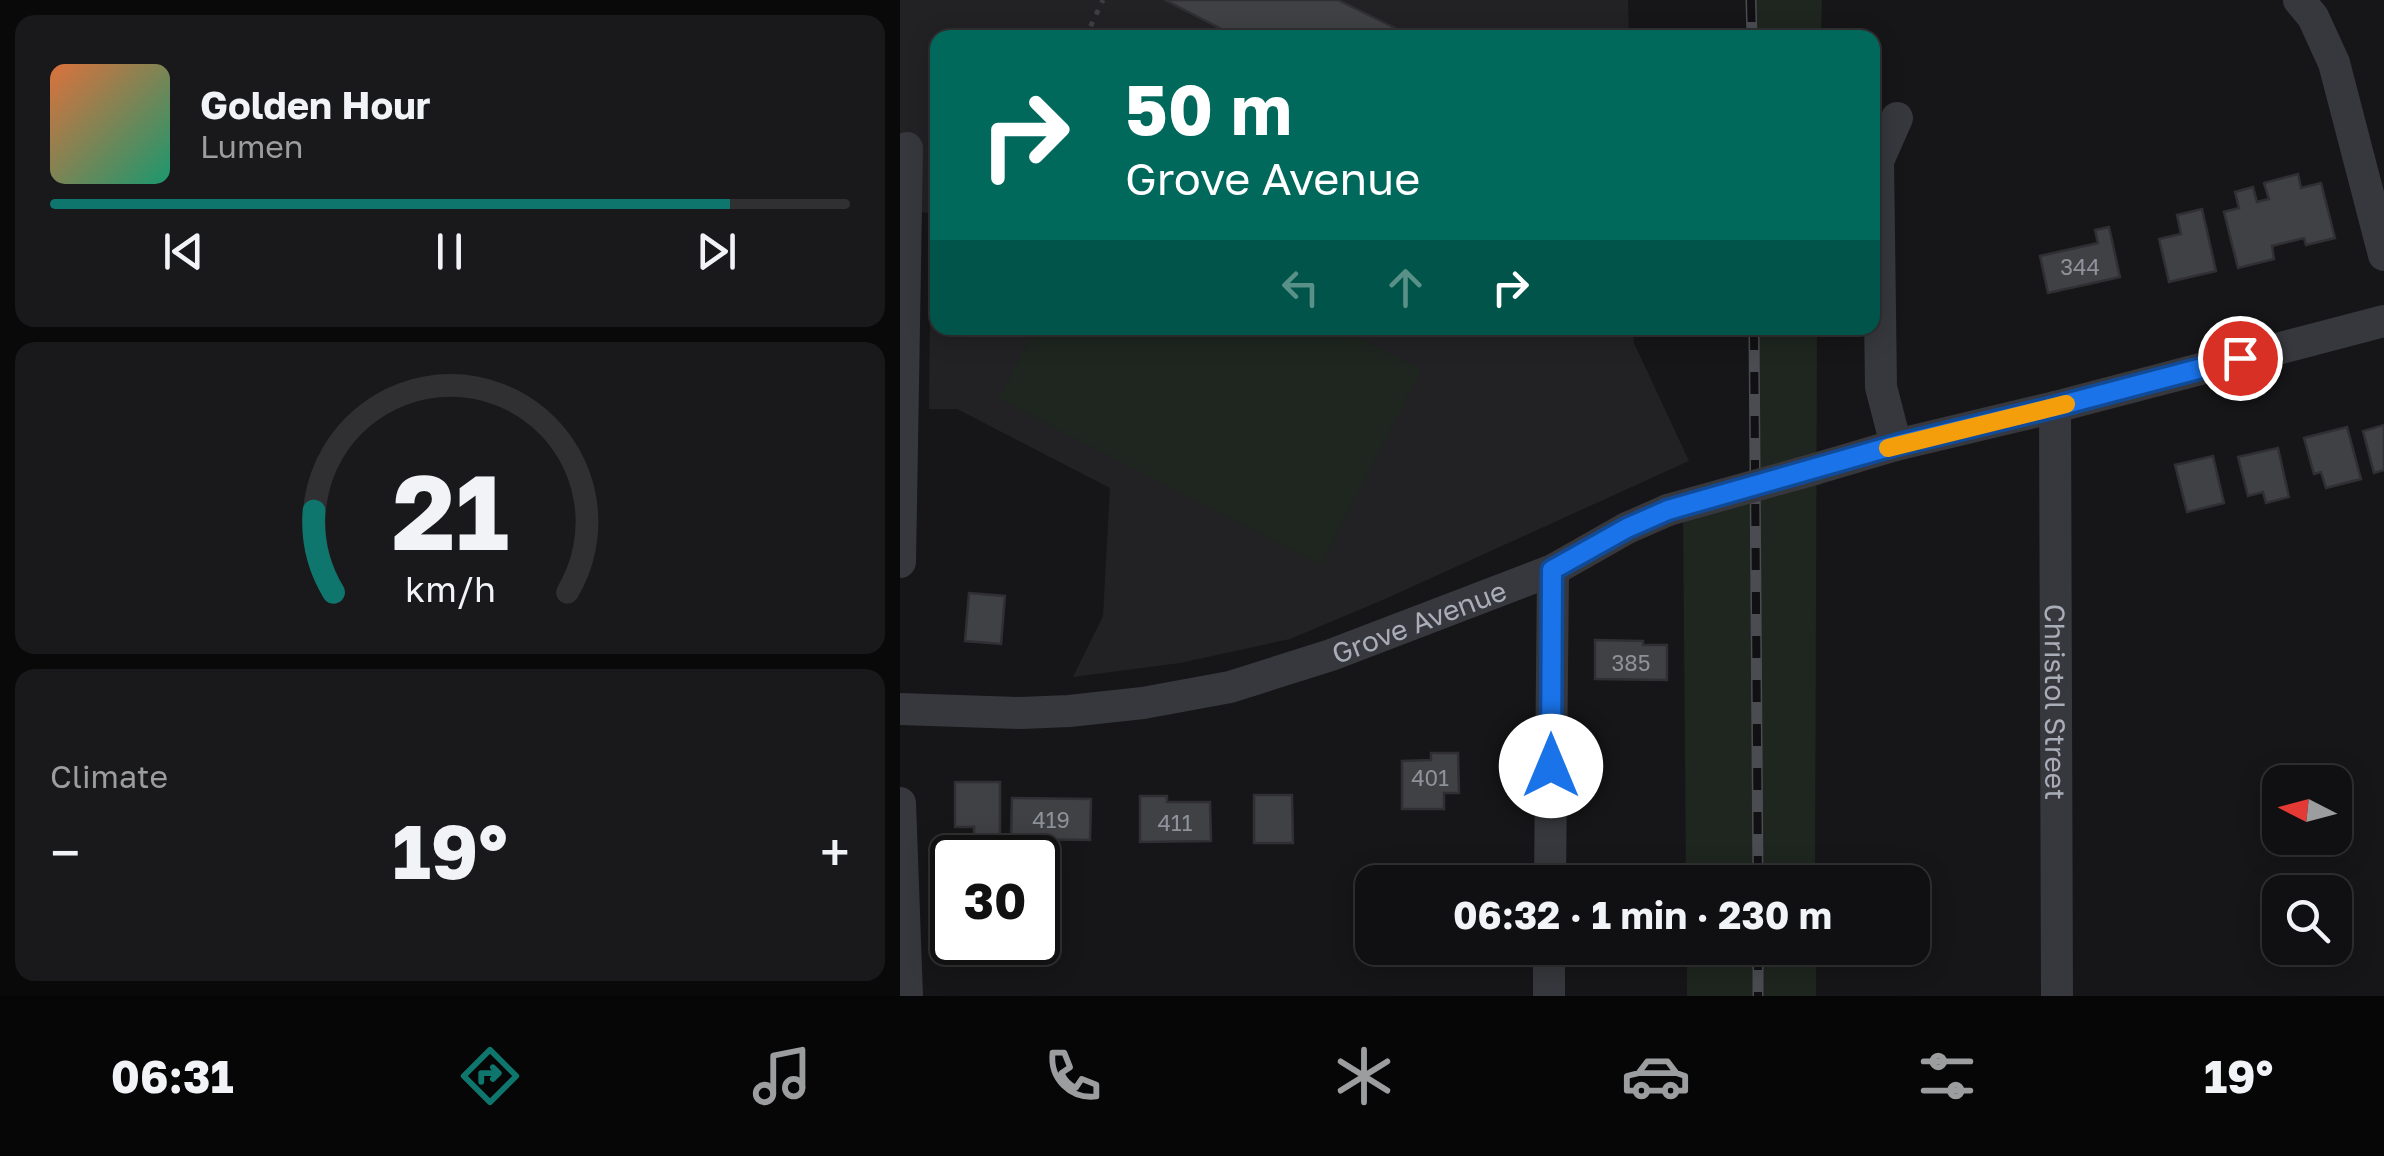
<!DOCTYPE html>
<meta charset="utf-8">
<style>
:root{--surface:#101012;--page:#19191b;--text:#f1f3f6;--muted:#9c9d9f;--line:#303032;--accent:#0f766e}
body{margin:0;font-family:"Golos Text",sans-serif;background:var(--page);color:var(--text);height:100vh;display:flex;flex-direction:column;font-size:38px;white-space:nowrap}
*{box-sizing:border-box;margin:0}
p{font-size:32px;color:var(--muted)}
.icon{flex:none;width:55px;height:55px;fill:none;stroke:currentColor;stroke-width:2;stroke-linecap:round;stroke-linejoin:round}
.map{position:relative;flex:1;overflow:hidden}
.drawer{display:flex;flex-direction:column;gap:15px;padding:15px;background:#09090a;width:900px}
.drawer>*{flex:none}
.guide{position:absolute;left:30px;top:30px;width:950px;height:305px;border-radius:20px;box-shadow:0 5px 25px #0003,0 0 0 2px var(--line);background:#00695c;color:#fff;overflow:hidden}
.needle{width:65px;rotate:276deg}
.fabs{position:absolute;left:1362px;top:765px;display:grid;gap:20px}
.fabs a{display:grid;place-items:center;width:90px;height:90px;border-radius:20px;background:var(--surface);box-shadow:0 5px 25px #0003,0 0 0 2px var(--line);font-size:50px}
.speed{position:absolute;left:30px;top:835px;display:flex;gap:20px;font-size:50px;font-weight:700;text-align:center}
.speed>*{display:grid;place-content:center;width:130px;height:130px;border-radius:50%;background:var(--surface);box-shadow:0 5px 25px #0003,0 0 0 2px var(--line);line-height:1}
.speed .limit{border:5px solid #111;border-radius:15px;background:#fff;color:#111}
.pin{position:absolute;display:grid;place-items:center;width:85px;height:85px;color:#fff;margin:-42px;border:5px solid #fff;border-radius:50%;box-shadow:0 2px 10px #0007}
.me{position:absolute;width:110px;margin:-55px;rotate:0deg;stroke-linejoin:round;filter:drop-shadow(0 0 8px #0008)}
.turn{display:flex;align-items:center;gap:35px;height:210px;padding:0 30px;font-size:45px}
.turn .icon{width:130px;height:130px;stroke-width:2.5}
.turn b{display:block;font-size:70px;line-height:85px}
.lanes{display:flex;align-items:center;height:95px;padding:0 30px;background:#0003;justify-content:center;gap:50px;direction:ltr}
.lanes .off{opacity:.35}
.big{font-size:75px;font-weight:700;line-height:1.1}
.drawer .widget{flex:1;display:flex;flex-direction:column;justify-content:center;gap:15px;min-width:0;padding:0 35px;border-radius:20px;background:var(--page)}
.drawer .dial{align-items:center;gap:0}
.dial svg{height:260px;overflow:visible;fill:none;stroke:var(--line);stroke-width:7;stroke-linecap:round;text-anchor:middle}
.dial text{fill:var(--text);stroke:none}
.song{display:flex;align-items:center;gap:30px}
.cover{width:120px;height:120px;border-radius:15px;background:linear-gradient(135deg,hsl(20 70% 55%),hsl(160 70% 35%))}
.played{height:10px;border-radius:5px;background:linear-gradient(90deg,var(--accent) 85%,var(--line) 85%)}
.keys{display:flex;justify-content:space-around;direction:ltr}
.heat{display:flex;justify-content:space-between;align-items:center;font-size:55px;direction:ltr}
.trip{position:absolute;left:455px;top:865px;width:575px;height:100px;border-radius:20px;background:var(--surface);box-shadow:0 5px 25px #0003,0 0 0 2px var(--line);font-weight:700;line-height:100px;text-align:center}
.tab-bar{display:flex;height:160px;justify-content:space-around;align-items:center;background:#060607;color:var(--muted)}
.tab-bar .icon{width:70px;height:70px}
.tab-bar .active{color:var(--accent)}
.tab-bar b{font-size:45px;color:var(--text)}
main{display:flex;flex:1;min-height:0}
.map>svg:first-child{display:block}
.built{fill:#222225}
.green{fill:#1e261f}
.building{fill:#404145;stroke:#303034;stroke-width:2.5}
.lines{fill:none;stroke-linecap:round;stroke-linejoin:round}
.path{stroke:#3d3f44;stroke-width:5;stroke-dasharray:5 8;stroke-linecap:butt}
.minor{stroke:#37383d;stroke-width:32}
.rail-casing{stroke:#4a4c52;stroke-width:11}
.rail{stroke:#111113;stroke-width:8;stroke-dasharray:22;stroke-linecap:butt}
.minor-bridge{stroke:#37383d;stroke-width:32}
.route-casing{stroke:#114b97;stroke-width:25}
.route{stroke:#1a73e8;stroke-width:18}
.slow{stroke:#f59e0b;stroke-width:18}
.labels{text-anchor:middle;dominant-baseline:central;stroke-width:10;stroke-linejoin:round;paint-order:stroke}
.number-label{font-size:22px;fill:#8e929b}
.street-label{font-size:28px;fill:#a8adb8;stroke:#111113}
</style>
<main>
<section class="drawer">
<div class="widget">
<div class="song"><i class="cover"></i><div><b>Golden Hour</b><p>Lumen</p></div></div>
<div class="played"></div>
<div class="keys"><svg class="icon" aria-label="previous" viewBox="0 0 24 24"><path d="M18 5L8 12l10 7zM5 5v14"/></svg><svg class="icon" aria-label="pause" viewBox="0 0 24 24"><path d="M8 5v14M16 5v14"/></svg><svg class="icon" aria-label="next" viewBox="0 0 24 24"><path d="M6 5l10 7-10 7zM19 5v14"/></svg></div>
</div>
<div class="widget dial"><svg viewBox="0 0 100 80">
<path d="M14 69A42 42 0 1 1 86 69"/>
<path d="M14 69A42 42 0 0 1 8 44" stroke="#0f766e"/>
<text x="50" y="56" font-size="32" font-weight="700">21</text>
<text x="50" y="72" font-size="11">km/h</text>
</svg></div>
<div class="widget"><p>Climate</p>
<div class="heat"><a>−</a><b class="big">19°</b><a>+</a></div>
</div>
</section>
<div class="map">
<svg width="1484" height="996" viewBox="0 0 1484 996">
<rect width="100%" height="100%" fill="#161618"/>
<path class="built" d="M0,0H728L729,37L38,38V328H733L734,343L789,461L485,599L390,639L280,663L173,677L203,616L210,488L57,409H29L31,213L0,211Z"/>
<path class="green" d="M856,0H922L921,37H856Z
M135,328H439L521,370L421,565L99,399Z
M855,328H917L915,882H786L783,507L854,484Z
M787,948H916V996H787Z"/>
<path class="building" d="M265,0H438L501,31L498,38H339Z
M1398,174L1401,188L1421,183L1435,238L1406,245L1404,238L1372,246L1374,259L1338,268L1324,212L1339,208L1335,192L1353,187L1357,202L1369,199L1364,183Z
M1302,209L1316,271L1269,282L1259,239L1281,234L1277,215Z
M1209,227L1220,277L1148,293L1140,256L1198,243L1195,230Z
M1484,425V470L1474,473L1463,431Z
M1447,427L1461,479L1426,488L1421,472L1414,474L1404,438Z
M1378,448L1389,497L1366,503L1363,492L1348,496L1338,457Z
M1313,456L1324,503L1287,512L1275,465Z
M69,593L105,596L101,644L65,641Z
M695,640L743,641V645H767V680L695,679Z
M531,753H558L559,793H544V809H502V761L531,760Z
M55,782H100V849H74V827H55Z
M354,795H392L393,843H354Z
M240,796H267V802H310L311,841L240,842Z
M112,798L191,799L190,840L111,839Z"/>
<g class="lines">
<path class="path" d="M185,38L203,0"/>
<g class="minor">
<path d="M1399,0L1413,17L1434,63L1484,255"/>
<path id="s1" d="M1155,407L1157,996"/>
<path d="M996,445L981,387L978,161L997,118"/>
<path d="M915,469L996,445L1155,407L1484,321"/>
<path d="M0,562L7,148"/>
<path id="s2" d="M0,709L121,713L169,711L243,703L330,687L431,655L653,570L727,528L768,510"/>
<path d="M0,803L7,996"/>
<path d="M650,882L653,570"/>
<path d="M649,996V948"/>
</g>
<g class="rail-casing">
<path id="rail" d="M851,0L852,38
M854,328L858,882
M858,948V996"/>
</g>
<use href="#rail" class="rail"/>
<path class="minor-bridge" d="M768,510L915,469"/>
</g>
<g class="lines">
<g class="route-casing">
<path id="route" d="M651,766L652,570L727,528L768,510L996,445L1154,407L1340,358"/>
</g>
<use href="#route" class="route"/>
<path class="slow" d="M988,448L1166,404"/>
</g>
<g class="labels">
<g class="number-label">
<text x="1180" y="266">344</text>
<text x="731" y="662">385</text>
<text x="530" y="777">401</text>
<text x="151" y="819">419</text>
<text x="275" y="822">411</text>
</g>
<g class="street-label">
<text stroke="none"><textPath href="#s2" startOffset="532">Grove Avenue</textPath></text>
<text stroke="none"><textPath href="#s1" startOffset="295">Christol Street</textPath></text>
</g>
</g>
</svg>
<div class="fabs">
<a><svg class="needle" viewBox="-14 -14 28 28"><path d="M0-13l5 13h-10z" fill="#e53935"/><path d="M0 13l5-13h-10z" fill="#9c9d9f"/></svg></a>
<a><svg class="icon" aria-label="search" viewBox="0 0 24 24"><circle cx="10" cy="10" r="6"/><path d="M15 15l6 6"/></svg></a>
</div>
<div class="speed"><div class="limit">30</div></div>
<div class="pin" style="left:1340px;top:358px;background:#d93025"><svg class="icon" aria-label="arrive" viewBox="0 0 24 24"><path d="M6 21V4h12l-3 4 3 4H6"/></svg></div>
<svg class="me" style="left:651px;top:766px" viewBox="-20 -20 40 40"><circle r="19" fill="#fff"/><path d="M0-13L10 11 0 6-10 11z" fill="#1a73e8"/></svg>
<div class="trip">06:32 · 1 min · 230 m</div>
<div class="guide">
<div class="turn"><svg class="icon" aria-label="right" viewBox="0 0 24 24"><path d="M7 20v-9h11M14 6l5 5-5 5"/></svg><div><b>50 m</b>Grove Avenue</div></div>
<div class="lanes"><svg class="icon off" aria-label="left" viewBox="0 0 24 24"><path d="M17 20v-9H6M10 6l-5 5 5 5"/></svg><svg class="icon off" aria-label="ahead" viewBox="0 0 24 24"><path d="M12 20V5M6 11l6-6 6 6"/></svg><svg class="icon" aria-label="right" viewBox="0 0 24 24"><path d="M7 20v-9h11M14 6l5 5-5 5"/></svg></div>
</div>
</div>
</main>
<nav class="tab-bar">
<b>06:31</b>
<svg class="icon active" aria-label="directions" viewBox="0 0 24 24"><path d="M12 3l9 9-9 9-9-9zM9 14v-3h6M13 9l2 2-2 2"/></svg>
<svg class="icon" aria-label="music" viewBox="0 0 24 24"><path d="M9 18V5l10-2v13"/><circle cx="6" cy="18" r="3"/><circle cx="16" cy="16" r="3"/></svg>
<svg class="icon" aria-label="phone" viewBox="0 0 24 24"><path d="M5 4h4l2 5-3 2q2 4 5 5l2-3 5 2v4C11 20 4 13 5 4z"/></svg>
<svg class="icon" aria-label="climate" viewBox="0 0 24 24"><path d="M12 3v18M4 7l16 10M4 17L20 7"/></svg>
<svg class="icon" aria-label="car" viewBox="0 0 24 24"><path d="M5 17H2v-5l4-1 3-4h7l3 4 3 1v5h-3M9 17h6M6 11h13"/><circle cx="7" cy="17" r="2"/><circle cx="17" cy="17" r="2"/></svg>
<svg class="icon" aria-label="filters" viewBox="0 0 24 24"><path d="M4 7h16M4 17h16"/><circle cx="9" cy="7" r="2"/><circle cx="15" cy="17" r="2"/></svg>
<b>19°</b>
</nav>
